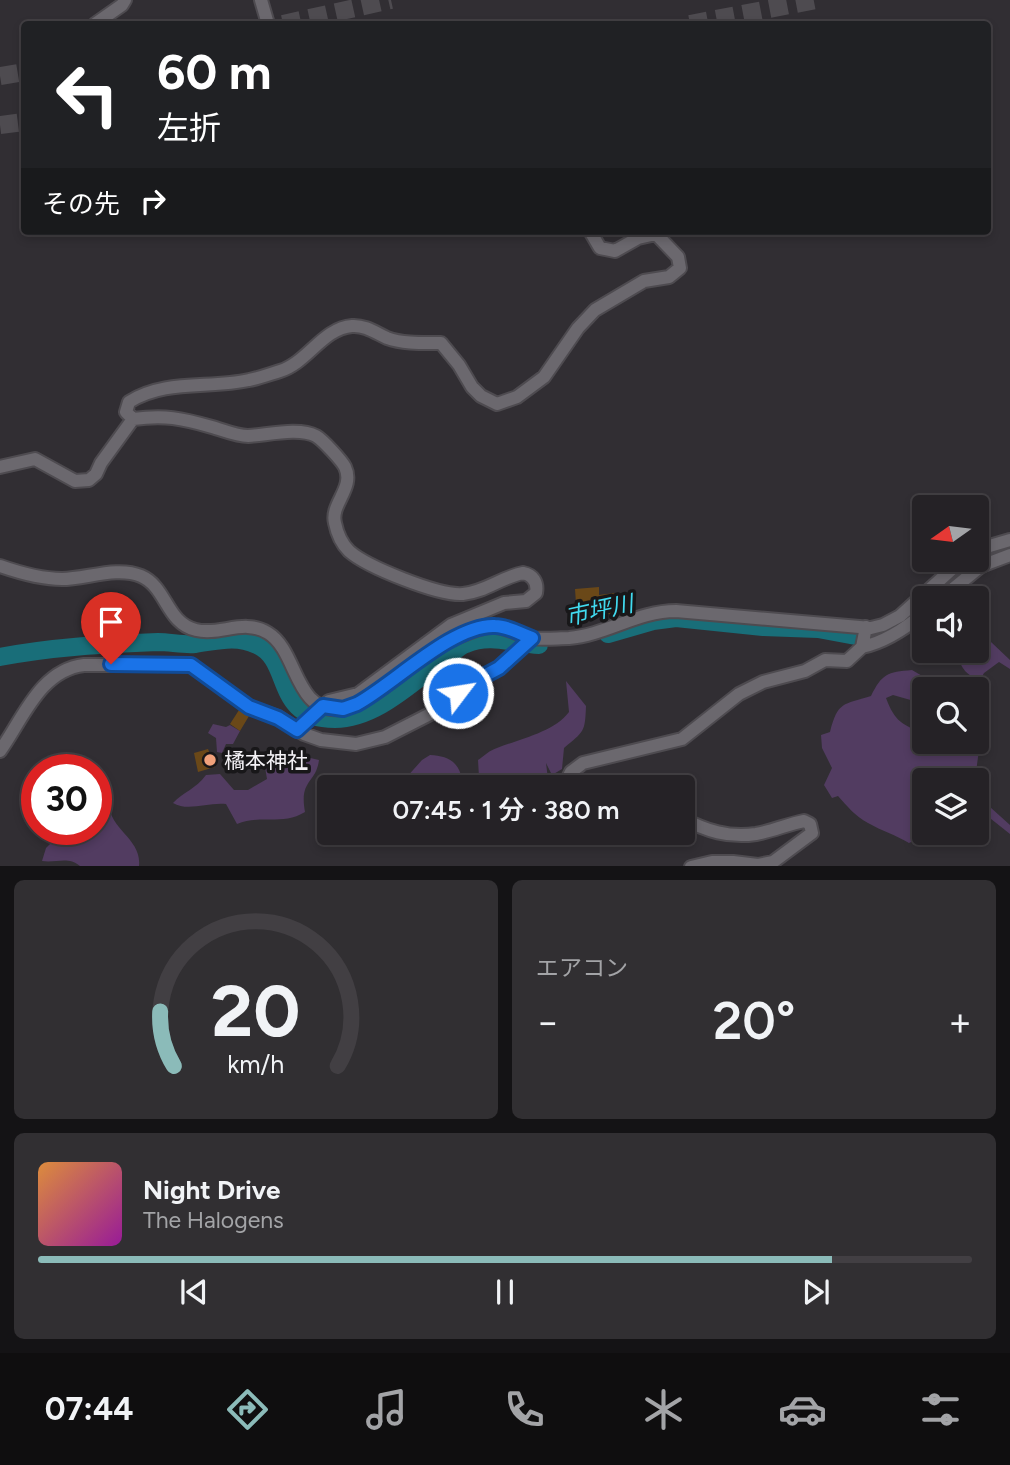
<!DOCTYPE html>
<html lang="ja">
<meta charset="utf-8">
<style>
:root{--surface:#252226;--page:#312f32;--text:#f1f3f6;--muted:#a3a4a7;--line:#423f43;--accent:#8bbbb9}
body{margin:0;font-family:Figtree,"Noto Sans JP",sans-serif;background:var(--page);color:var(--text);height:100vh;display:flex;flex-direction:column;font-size:26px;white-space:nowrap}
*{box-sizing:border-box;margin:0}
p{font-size:23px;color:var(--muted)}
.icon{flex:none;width:38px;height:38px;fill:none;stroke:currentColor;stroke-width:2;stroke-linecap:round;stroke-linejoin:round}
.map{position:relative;height:866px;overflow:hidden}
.drawer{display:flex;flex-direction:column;gap:14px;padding:14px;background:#141315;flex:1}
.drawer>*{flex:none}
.banner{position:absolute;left:21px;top:21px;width:970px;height:214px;border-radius:7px;box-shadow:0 4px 10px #0003,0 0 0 2px var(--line);background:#202124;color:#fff;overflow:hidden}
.needle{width:46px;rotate:256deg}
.controls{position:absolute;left:912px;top:495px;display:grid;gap:14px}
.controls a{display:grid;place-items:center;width:77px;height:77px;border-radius:7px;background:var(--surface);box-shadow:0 4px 10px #0003,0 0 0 2px var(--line);font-size:35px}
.speed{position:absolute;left:21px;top:754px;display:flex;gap:14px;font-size:35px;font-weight:700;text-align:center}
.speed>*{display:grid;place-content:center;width:91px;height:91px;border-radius:50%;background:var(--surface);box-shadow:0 4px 10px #0003,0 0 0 2px var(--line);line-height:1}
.speed .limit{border:10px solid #d22;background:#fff;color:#111}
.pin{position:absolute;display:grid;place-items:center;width:60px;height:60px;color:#fff;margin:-72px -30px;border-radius:50% 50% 50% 0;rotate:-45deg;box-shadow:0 0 7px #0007}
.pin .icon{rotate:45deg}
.me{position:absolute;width:77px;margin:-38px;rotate:59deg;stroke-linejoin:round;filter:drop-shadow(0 0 5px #0008)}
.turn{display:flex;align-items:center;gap:24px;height:147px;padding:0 21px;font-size:32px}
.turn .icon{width:91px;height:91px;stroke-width:2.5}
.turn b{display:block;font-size:49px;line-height:60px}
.then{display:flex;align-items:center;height:66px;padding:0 21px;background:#0003;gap:14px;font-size:26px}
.big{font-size:52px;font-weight:600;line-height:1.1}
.drawer .widget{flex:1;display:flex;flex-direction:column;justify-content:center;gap:10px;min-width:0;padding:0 24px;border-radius:10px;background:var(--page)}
.drawer .dial{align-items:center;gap:0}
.dial svg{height:182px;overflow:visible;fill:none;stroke:var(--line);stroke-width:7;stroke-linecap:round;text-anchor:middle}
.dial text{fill:var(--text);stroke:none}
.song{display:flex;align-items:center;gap:21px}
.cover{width:84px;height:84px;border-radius:10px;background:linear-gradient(135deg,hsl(30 70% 55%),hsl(300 70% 35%))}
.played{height:7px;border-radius:4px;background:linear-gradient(90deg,var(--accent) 85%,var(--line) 85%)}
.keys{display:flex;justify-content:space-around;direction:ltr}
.heat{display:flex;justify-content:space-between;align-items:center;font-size:38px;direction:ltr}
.drawer .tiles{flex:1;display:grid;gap:14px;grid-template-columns:1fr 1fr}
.widget:last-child{grid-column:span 2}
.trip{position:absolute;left:317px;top:775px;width:378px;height:70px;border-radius:7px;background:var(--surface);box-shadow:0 4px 10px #0003,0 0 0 2px var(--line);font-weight:600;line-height:70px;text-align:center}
.menu{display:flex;height:112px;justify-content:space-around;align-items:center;background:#0f0e0f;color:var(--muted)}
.menu .icon{width:49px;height:49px}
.menu .on{color:var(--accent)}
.menu b{font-size:32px;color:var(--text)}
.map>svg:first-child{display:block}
.green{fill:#523c61}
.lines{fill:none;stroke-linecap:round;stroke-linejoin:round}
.river{stroke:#196e79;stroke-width:18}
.building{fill:#6a4818}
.highway-tunnel{stroke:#4e4b50;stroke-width:18;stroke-dasharray:18 9;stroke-linecap:butt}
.minor-casing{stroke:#4e4b50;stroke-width:16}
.minor{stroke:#6b686e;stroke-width:12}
.route-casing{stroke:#114b97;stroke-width:18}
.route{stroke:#1a73e8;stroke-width:12}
.poi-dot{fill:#f1a27b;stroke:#181719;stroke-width:2.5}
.labels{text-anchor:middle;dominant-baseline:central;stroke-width:7;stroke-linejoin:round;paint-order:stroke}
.poi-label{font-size:21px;fill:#f4f2f6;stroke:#181719;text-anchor:start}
.water-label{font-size:23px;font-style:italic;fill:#41dbf0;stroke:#181719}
</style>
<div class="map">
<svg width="1010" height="867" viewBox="0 0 1010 867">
<rect width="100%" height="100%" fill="#312e33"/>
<path class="green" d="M978,637L991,642L1010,660V669L999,662L984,673L980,680C966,675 962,669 957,655L961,651H976Z
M912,670L929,680L930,689L924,690L921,703L893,695L886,698C895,722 902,724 924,734V742H976L977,727L983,739L978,757L975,780H924V833H929L909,843C896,835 882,831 868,823C855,816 847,806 838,796L832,798L824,785L832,768L822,748L821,735L830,732C838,701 843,705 871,696C882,674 887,672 912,670Z
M566,681L586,706C585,733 584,731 564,748L562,769L552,775L546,763L549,787H484L479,777L478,760C484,756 490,750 497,748C520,739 554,732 569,712Z
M213,724L226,727L230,725L240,731L233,744H226L222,753L217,752L216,738L208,733Z
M284,752L319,760C316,784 299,779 305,812C282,826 260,814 237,824L226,804C208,802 188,812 173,803C183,792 196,789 206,775L220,774L234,790H248L267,779L265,767L269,759Z
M430,755C445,756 456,759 461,775L451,786L412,787L405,779L422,760Z
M977,794L981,804L990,807L1010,825V834L981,811L977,813Z
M109,804C110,830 142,839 139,866H80C68,856 57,863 42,861L46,848L64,830H96V808Z"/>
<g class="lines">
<path class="river" d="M976,559L1010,547
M931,598L975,560
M608,634L653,621L676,618L763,627L818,629L861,637L879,635L892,630L908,620L924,605
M0,657C52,647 106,644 158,642C170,642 183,645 195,644C217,641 236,635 257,645C293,661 272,719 335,719C378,719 415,679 449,656C454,652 460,646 466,644C490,633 515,644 539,645"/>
</g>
<path class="building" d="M599,587V595L615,593L617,613L577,618L575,589Z
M239,710L249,716L240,731L230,724Z
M208,749L215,767L198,772L194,753Z"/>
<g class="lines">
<path class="highway-tunnel" d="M283,24L391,0
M690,24L816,0
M0,76L24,72
M0,125L24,122"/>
<g class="minor-casing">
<path id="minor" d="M261,0L268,24
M95,24L122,5L125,0
M133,419L126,412L129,402C165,379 209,389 249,380C260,378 270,374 280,371C307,363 323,328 352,326C365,325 376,333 387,338C403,344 424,343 441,343L459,365L472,387L481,396L497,404L517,397L544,377L578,328L595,310L644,281L669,277L680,268L678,257L656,234L638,238L615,251L600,248L590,231
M0,467L35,459L75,481L89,480L96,474L101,463L133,419C165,415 181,418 212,427C223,430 236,436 248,436C267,435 299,427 316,436C323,440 342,461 345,467C355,488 330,504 335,523C337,533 341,543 349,551C367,567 439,596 463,594C485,592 502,577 523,573C533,575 538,582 536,593L526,601L504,603L451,625L358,694L329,701L297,730
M976,550L1010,540
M0,566C20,573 40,579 62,579C86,579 117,566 141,576C167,587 166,623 196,630C220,636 244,618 268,633C298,651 294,713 340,709C367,706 410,666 433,650C446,641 462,635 476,630C499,621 511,633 532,638C543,640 558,638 569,638C606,635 638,611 676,611L871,628L883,625L900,616L962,560
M942,598L981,566L1010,555
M862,647C886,642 906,628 924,613
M0,751C23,719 40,670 84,665H191L249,707L278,717L304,734L321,740L356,744L385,737L436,711L465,687L499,668L532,638
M563,788L571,772L583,763L682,739L739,694L763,682L805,671L825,660L847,661L862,647L866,627
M682,818C706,831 729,838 756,834C773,831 788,824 804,821L810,824L812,833L773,862L758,865L733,862H712L691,867"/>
</g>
<use href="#minor" class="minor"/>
</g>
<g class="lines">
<g class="route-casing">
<path id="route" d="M111,664L191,665L249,707L278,718L297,730L323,706L343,709L357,704C394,684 453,624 495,626C508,626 520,634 532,638L499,668L471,683L458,693"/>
</g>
<use href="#route" class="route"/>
</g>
<circle class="poi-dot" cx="210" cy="760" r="7"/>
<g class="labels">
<g class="poi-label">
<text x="224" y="760">橘本神社</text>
</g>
<g class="water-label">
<text transform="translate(599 610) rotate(-12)">市坪川</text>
</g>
</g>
</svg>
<div class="controls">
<a><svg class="needle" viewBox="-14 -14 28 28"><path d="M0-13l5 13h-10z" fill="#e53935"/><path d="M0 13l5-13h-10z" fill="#a3a4a7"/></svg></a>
<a><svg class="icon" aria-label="sound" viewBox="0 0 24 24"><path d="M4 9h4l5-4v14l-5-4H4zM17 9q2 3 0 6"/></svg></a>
<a><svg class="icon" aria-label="search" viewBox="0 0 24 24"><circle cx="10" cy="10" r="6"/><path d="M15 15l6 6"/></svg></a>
<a><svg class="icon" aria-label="layers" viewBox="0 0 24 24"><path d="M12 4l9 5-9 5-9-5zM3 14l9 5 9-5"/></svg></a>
</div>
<div class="speed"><div class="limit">30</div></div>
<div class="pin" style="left:111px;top:664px;background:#d93025"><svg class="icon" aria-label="arrive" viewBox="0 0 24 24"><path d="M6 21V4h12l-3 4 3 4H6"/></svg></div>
<svg class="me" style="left:458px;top:693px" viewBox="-20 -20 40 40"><circle r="17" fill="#1a73e8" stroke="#fff" stroke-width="3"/><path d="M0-11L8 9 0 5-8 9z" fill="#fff"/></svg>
<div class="trip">07:45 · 1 分 · 380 m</div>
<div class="banner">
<div class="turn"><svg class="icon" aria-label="left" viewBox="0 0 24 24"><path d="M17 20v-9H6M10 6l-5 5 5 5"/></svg><div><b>60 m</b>左折</div></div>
<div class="then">その先<svg class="icon" aria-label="right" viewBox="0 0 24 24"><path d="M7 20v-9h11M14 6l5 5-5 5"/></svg></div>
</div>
</div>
<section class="drawer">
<div class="tiles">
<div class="widget dial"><svg viewBox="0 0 100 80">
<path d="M14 69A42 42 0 1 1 86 69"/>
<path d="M14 69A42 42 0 0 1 8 45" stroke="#8bbbb9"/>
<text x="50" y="56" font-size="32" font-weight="700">20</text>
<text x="50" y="72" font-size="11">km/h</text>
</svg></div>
<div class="widget"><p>エアコン</p>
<div class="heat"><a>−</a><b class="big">20°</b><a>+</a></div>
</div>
<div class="widget">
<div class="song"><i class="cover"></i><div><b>Night Drive</b><p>The Halogens</p></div></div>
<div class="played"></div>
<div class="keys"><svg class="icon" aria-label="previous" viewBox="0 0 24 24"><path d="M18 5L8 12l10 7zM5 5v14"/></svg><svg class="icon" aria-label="pause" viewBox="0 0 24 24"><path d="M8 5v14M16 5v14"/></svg><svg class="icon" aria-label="next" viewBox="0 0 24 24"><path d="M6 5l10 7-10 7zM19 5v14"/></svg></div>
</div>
</div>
</section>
<nav class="menu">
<b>07:44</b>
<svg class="icon on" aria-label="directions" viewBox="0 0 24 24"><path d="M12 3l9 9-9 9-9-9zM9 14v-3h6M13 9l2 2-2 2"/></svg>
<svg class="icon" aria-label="music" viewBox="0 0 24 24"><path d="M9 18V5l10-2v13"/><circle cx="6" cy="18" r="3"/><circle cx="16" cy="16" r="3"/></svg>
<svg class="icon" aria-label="phone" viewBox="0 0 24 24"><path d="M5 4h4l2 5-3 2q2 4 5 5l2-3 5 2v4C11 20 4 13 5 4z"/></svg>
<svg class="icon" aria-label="climate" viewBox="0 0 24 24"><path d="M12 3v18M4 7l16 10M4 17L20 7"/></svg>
<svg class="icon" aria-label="car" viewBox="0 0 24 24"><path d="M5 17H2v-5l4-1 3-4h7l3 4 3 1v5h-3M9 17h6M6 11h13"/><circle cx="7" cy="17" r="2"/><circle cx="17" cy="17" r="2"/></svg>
<svg class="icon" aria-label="filters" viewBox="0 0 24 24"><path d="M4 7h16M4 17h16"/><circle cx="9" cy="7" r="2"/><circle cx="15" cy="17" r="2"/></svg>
</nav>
